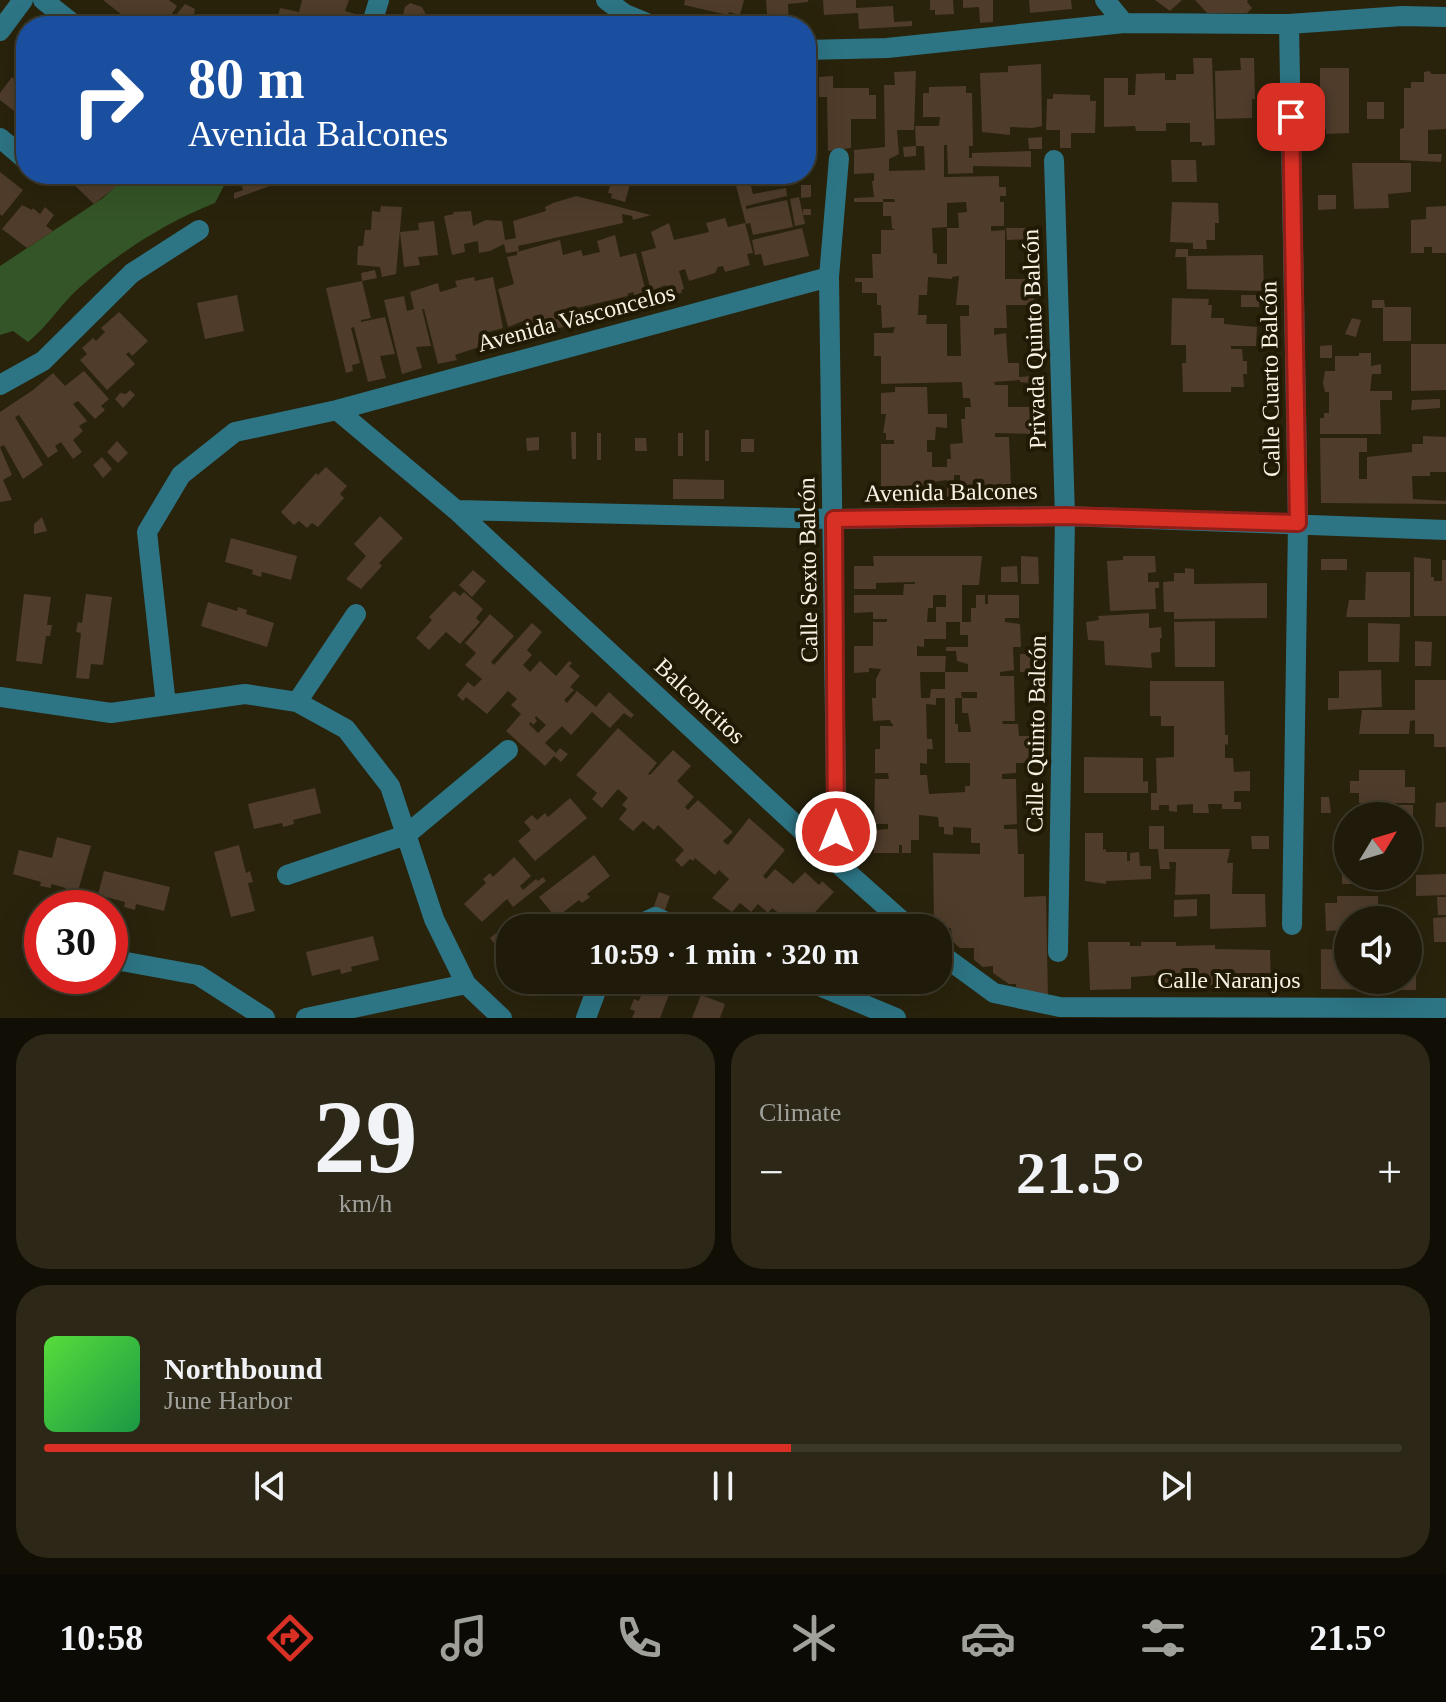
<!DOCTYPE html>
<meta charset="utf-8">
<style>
:root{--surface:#1f1a09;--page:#2c2717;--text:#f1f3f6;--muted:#a1a19c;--line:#3c382a;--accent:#d93025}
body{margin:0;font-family:Georgia,serif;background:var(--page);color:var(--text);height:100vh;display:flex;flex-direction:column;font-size:30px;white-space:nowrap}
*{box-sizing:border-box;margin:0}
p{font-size:26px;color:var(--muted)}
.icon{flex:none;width:44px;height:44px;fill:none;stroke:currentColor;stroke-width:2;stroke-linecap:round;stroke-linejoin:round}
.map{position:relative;height:1018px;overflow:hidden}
.details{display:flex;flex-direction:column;gap:16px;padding:16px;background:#110e05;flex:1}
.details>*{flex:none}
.guide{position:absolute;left:16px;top:16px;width:800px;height:168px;border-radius:32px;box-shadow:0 8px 32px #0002,0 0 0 2px var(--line);background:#1a4fa0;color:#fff;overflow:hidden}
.needle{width:52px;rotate:52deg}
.buttons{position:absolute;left:1334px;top:802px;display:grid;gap:16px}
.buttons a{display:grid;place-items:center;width:88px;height:88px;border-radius:50%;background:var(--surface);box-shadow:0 8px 32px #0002,0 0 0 2px var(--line);font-size:40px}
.speed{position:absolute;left:24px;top:890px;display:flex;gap:16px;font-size:40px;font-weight:700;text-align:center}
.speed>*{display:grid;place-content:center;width:104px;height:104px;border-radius:50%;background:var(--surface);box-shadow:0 8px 32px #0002,0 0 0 2px var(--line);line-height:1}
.speed .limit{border:12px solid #d22;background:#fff;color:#111}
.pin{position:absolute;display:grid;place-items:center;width:68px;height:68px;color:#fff;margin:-34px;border-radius:16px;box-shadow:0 4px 12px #0006}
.me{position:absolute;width:88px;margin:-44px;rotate:0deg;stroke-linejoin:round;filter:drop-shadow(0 0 6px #0008)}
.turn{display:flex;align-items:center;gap:28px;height:168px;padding:0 40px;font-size:36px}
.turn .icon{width:104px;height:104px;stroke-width:2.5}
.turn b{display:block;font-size:56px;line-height:68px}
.big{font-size:60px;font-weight:800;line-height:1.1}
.details .tile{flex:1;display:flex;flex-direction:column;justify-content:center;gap:12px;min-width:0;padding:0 28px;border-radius:32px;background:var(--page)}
.details .dial{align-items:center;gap:0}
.dial b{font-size:104px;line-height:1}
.song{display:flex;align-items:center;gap:24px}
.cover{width:96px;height:96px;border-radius:12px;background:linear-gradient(135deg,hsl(110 70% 55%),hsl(140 70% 35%))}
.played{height:8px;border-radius:4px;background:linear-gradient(90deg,var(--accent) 55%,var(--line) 55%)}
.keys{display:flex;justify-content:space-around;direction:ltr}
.heat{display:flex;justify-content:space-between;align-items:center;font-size:44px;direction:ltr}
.details .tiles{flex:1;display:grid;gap:16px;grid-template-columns:1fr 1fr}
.tile:last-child{grid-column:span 2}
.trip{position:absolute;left:496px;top:914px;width:456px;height:80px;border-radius:32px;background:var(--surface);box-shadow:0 8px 32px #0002,0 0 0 2px var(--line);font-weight:800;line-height:80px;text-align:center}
.tabs{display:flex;height:128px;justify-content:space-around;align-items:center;background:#0c0a04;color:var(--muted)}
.tabs .icon{width:56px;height:56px}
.tabs .active{color:var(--accent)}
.tabs b{font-size:36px;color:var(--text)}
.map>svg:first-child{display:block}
.green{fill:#345527}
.building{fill:#4f3c2b;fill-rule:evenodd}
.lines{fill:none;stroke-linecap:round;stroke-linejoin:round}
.minor{stroke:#2d7585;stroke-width:20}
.route-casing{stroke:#8d1f18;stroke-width:20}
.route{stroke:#d93025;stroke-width:14}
.labels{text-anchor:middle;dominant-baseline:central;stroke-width:8;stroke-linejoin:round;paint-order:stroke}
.street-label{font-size:24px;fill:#f6f2e4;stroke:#201903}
</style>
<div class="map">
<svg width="1446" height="1018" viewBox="0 0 1446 1018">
<rect width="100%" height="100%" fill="#29230c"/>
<path class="green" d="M128,174H230L215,203C165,223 119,252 79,288C60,305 48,326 28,342L13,331L0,335V266L103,198Z"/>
<path class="building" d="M103,0H169L177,6L164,26H136Z
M302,0H349L345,11L355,14L352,26H266L268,19L277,21L280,8L299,12Z
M685,0H744L740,15L729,12L728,15L684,5Z
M766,0H808V2L788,4L789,26H768Z
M823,0H856V8L893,6L894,22L912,21V26L859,29L858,13L824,15Z
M930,0H953L954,14L935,15V10H930Z
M963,0H993V22L980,23L979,7L963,8Z
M1029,0H1071L1072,9L1030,13Z
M1155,0H1182L1170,11Z
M1195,0H1248L1247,2L1252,8L1247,13H1207Z
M410,3L422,7L428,18L445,21L448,26H400L405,7Z
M185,4L195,9L194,15L202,21L198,26H167Z
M492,14L503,26H479Z
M1193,58H1212L1215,145L1202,146V142H1190V123H1166V131H1136L1135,126L1104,127V78H1128V95H1135L1136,74L1165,73V80H1176V74H1194Z
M1240,58H1254L1255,99H1252V118L1216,119L1215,71L1241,70Z
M1041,64L1042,126L1033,128L1010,127V135L982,132L980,73L1008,72V66Z
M1320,68H1349V133L1326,134V129H1320Z
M916,71L914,130H897L899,154L889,159V171L925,170L924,146H916L915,126H939L940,117H923V93H929V87L966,86V93H972L973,146H969V158H972V153L1031,151V167L973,166V173L948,174L947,145H944V177L999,176V187H1006V196H1000V202H1004V226H991V231L1005,230V279H1033L1034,305H1006L1007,328H994V335L1006,333L1008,363H1019V377L1033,376L1032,383L1020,382V380L994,382L995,385H1008V407H1036V434L995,433V437H1009L1011,487L960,486V475H954V499H947V480L927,483V499H881V444H894V440H886V433H883L886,414H881V393L895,392V387H927L928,414H947V428L936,427L935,440H927V452H932V467H947V459H951L950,444L963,443L961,419H965V407H971L970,398H963L962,382L881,384V356H874V333H893L895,327L882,328L881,305H877V293H862V282H855V278H873L872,254H881V230H895L892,228L891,216H883V202H895L894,199H883V202H854V198L874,197L872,181H874V173L854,174V150L885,147L884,85H895L894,72ZM966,202L967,212L958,213L959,228H947V264H937V254L933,253L932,228L947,227V203ZM959,276L956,305H969V316H960L961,356H947V324H926L927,315H918L919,295H927L928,277L952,279V277Z
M1430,71L1431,74H1446V129L1428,130V154H1442L1441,162L1400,160V129L1404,128V88H1411V82H1424V72Z
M833,76V88H869V95H876V119H851V148L828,151L827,97H819V77Z
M12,77L26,89V120L0,100V93Z
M1053,94L1090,95V101H1096L1095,133H1071V148H1060V130H1046L1047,99H1053Z
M1367,102H1384V119H1367Z
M806,104H812V128H806Z
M1042,137V149H1029L1028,138Z
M916,146V156L904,157L903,147Z
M1171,160H1196L1197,182H1172Z
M1352,163H1411V192L1388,194L1389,208L1354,209Z
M0,172L23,190L2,216L0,214Z
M63,174H103L113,182L119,176L124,180L94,204Z
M243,174H312V175L284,184L283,181L234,199V193L243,190L239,175Z
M617,174H633L625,202L611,198L612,194L608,193L612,178L616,180Z
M733,174H748L753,194L786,188L787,196L746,206V209L787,200L793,227L753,235L750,223L746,224Z
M801,185H811V197L801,198Z
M1318,195H1336V209L1318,210Z
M576,196L651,215L633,220L632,216L622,214L623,223L518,246L519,251L506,253L504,244L490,251L479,253L478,241L464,244L465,252L452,255L444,216L454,214L453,212L471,211L473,226L486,220L502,221L505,240L516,238L513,221L546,211L545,207L553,203Z
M799,197L803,215V209H811V215H803L805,224L795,226L790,199Z
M1172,202L1218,203L1219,223H1215V240H1206L1207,249H1193V243L1170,242Z
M22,205L32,210L33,208L40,214L45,207L54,215L46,226L53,231L27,248L2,229Z
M381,206L402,207L396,274L382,277L380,267L357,265L358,246H363L365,230H371L372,211L380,212Z
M1446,206V253H1432V247H1424V253H1411V220L1426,219V207Z
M725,218L728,227L745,223L753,253L747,254L750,265L725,272L723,266L718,267L715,273L689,281L685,269L679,271L684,289L681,290L682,293L668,294L666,285L651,291L641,252L656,248L651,232L669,223L674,240L709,232L706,223Z
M434,221L438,255L418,257L420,265L404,267L400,232L419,230L418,223Z
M802,228L809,256L764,266L761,254L755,255L752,240Z
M1006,228H1032V239L1007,240Z
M615,235L620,257L636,253L646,292L634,295L633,292L627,294L628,296L560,312L564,327L545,331L547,338L529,342L523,321L508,327L498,289L514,284L507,257L517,255V252L560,240L563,255L581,250L583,256L600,252L597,241Z
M1176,249H1188V256L1263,255L1264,291L1187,289L1186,257H1175Z
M375,270L377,278L362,281L361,273Z
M474,277L475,281L493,277L503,328L488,332L491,343L455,355L457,360L438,364L424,309H422L431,346L416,347L422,368L402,374L384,300L404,296L407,311L414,309L410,292L438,283L440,292L457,287L455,281Z
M362,281L371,318L361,320V322L385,317L395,354L380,356L386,378L368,382L354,327L351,328L360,363L352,365L353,371L346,373L326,288Z
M237,295L244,331L205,339L197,303Z
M1241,295H1260L1259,307H1241Z
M1172,298L1209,299L1208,305H1212L1211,318H1224V324L1257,327L1256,346H1231V349H1242L1243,361H1247V374H1243L1244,387H1231V392H1183L1182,363H1186V345H1171Z
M1372,300H1384L1385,307H1411V341H1383V308H1372Z
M119,312L148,341L132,356L129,352L126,354L135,364L107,390L80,360L87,354L82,348L93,338L96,341L105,332L101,328Z
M1352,318L1361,320L1356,337L1345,334Z
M1411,344H1446V390L1411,391Z
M1332,345V358H1320V346Z
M1359,353H1371V366L1381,364V374H1372L1370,391H1392V400H1380L1381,434H1320V418H1324V413H1329V392H1325L1323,383L1325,371H1335V356H1359Z
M84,371L109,399L101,406L105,410L95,419L78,401L73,404L87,421L79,426L83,431L73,440L82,452L73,459L61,442L55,446L58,451L48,458L19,415L15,417L43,465L23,479L4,445L0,447L12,475L3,480L12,500L0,502V412L33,390L53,373L65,386Z
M130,390L135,395L123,408L115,399L120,393L126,394Z
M1440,399V408L1411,410L1412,400Z
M705,430H709V461H705Z
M571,432H576V459H572Z
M597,433H601V460H597Z
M678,433H683V456H678Z
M1423,436L1446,437V472H1430V476H1412L1413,499L1446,501V504L1321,503L1320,438H1367V452H1359V479H1367V457L1412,452V444H1423Z
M539,437V450L527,451L526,438Z
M635,438H646L647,451H635Z
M741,439H754V452H741Z
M117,441L128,453L118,463L107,452Z
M102,457L112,469L103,478L93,465Z
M326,467L347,486L340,494L344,498L318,527L312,523L307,528L299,521L294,525L281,512L316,473L318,475Z
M673,479L724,480V499H673Z
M380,516L403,538L379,563L382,566L361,589L346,579L366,556L354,544Z
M42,517L47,531L34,534V524Z
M231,538L297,556L291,580L262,572L261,577L252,574L253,570L225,562Z
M873,556H982L979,585H962V622H946V639H924V647L917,646V656H946L945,672H968V664L957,661L956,651H946V647H968V635H960V622H971V608H976V595H985V604H988V595H1019V618H1005V622L1020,624L1021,647H1013L1014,670L1000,672V676H1014L1015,721H1002L1003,724H1018L1019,736H1042V751H1039V763H1016V773L1002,774V779H1016L1017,824L1004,825V829H1017L1018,854H1024V897L1046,896L1048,999L1016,987V984H1009L993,973V966L983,967L974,960V948H960L952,941L951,928H938L934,925L933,853L980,854V843H971V828L953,827V835L944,834V827H939L938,817L919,815V840H911V853H902V845H899V853H874V830L888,829V824H874L875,779H889L888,773H875V749H880V726H893V724L891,723L890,720L873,721L872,698H876V679L881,669L869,668V672L854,673V646H873V622H887V619H873V612L854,613V595H903L904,584H915V582L876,583V589H854V566H874ZM933,595H946V607H936V622H927L928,608H933ZM920,672H945V689H931L930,698H921ZM961,692H977V698H962V713H968L971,732H958V724H955V698H962ZM936,698H945V763H970V786H965V792L929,794L927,775H920V763L927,764V749H933L932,739H927L926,704L936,705Z
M1021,556L1038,557L1039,584H1021Z
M1123,556H1155L1156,572L1148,573V582H1159V588H1155L1156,609L1110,611L1107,561L1123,560Z
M1414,557L1431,559V577H1434V581H1442V560H1446V616H1414Z
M1321,559H1347V570H1321Z
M1017,566L1018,582H1001V567Z
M1185,568L1194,569V584L1267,583V618L1174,619V612H1164L1163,582L1174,581V573H1185Z
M473,570L486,581L472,597L459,585Z
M1366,572H1410V617H1346L1349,600H1365Z
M454,591L460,596L464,592L483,609L476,618L480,622L460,644L446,632L429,650L416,638L432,620L429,617Z
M24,594L51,597L47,625H52L50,636H46L42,664L16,661Z
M86,594L112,597L103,665L91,664L89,679L76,678L81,633L76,632L78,622L82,623Z
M208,602L237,611L238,607L247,610L246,614L274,623L267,647L201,626Z
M1149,613V628L1161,627L1162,638H1160V652L1151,653L1152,668L1105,665L1104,641L1088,640L1086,622L1099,620L1098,616Z
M490,614L514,636L491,662L494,665L532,623L542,632L527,650L532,655L523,665L530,672L540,661L556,676L569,661L572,663L569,666L580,676L570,687L574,690L564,700L567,703L577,691L596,707L609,692L634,715L631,718L624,713L610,728L592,712L571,735L562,726L545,743L556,753L560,748L568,754L561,762L554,756L545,766L506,731L521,714L511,705L517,699L508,691L487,714L466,697L463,701L457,695L468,682L474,687L482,679L465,665L476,653L465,643ZM536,716L546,725L538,733L529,724L531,722L533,725L537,721L535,718Z
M1215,621V667H1175L1174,622Z
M1368,623L1400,624L1399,662H1368Z
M1415,641L1432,642L1431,666H1415Z
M1020,654H1040L1041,672H1020Z
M1381,670L1382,707L1328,710V698H1339V671Z
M1415,680H1446V747H1434V734H1415V720L1410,721L1409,734H1359L1362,710H1415Z
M1150,681H1224L1225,735H1228V745L1225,744V758H1233L1234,772L1250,771V791H1234V802H1241V809H1222V804H1208L1209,813H1193V804L1177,805V812L1169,811V805H1159V810H1151V793H1157L1156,758L1174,757V726H1161V716H1150Z
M618,728L657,763L648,774L650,775L673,750L691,766L677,781L694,797L685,807L688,810L698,800L733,832L723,841L725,843L728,845L749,818L785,850L763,876L766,879L775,869L793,884L805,872L819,885L822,881L834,892L800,928H786L777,917L780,914L772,908L768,913L758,904L751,912L740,903L732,912L712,898L729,879L719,870L715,875L695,858L693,861L690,859L682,867L675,860L684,850L658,825L654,830L643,821L633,831L619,819L627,809L622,805L628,798L618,789L602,808L592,799L597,793L576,775Z
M1084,757L1143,758V782L1148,781V793H1084Z
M1359,770H1405V787H1415V803H1359V793H1350V781H1359Z
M315,788L321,813L293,820L294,824L283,827L282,823L254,829L248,804Z
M1321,797H1329L1331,813H1321Z
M570,798L587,818L535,861L518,841L531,830L524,822L532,815L537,820L545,813L548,817Z
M1446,802V827H1435L1436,803Z
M1374,805H1413V847H1408V816H1374Z
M1149,826H1164V849H1230L1227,863H1233L1232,894H1265L1266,927L1210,929V894L1175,895L1176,862H1169L1170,869H1160L1158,849H1149Z
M1085,833H1103V850L1106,849V852H1127V861H1130V853L1139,852L1140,866H1151V879L1106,881V884L1085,881Z
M1251,836H1269V849H1252Z
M57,837L91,846L76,898L65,896L66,888L51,884V888L40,886L41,882L13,874L19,850L52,858Z
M239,845L246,873L250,871L253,882L248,883L255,911L231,917L214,852Z
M594,855L610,876L587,894L590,897L582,903L579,900L556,918L539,897Z
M514,857L531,876L520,886L523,890L536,879L538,881L543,877L546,881L513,907L507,899L482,922L464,904L486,883L483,879L490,873L493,877Z
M1342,857L1348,858V876H1402V884H1378V887H1361V884H1342Z
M104,871L170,887L164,911L136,904L135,910L124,907L125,902L98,895Z
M1446,874V895L1416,896V875Z
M659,892L670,896L664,913L653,909Z
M1337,896H1378V920H1348V930L1326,931L1325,903H1337Z
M1437,897H1446V915H1438Z
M1197,899V916L1174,917V900Z
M1446,917V942H1434L1433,918Z
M510,923L514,928H510V963L490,938Z
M373,936L379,960L351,967L352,971L341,974L340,969L312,976L306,952Z
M1408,941H1416V990L1321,989V949L1348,950V980H1408Z
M1088,942H1130V946H1141V942H1176V946L1215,945V949L1270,950L1271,987L1162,989L1159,975L1131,977V989L1090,990Z
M523,980H548L532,992Z
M647,980H664L673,984L660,1018H632L635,1011L630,1009L634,999L639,1001Z
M701,995L725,1004L720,1018H692Z"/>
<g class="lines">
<path class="minor" d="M43,0L76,26
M606,0L625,14L654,26
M1105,0L1124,23
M1289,24L1298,523L1292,925
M371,26L379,0
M0,31L23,0
M806,50L887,48L1124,23L1289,24L1402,16L1446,17
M0,138L26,160
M1054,160L1065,516L1058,952
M392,174L395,176L522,174
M0,385L43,361L132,273L199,230
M337,410L456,510L837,863L910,928
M456,510L834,519L1065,516L1446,530
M0,697L111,713L245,694L297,702L346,729L390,786L434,919L466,984L502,1018
M297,702L356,614
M166,705L147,532L181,475L235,432L337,410L829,277
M837,863L829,277L839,158
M287,875L406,835L508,750
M631,928L655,917L680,928
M32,945L42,947
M938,952L994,993L1060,1007L1446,1008
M110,959L198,975L265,1018
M805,980L896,1018
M306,1018L466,984
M586,1018L600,980"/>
</g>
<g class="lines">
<g class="route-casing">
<path id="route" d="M836,832L834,519L1065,516L1298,523L1291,117"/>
</g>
<use href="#route" class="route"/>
</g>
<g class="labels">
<g class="street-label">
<text transform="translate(576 318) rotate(-15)">Avenida Vasconcelos</text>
<text transform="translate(1034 339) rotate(-92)">Privada Quinto Balcón</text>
<text transform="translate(1270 379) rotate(-91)">Calle Cuarto Balcón</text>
<text transform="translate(951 492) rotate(-1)">Avenida Balcones</text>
<text transform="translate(808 570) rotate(-91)">Calle Sexto Balcón</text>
<text transform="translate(700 701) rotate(43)">Balconcitos</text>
<text transform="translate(1036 734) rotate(-89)">Calle Quinto Balcón</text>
<text x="1229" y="980">Calle Naranjos</text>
</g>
</g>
</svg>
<div class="buttons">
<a><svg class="needle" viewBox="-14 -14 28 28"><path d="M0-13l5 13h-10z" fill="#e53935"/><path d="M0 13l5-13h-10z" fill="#a1a19c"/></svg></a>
<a><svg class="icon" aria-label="sound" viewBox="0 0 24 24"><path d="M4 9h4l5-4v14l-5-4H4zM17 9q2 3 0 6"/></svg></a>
</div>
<div class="speed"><div class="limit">30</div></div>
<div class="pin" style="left:1291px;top:117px;background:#d93025"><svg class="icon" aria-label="arrive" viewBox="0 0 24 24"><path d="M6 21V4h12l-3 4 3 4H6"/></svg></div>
<svg class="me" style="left:836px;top:832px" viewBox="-20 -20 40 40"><circle r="17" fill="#d93025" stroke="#fff" stroke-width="3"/><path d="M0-11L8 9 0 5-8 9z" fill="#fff"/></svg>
<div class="trip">10:59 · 1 min · 320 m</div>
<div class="guide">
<div class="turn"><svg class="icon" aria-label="right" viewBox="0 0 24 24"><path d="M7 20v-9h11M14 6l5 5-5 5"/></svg><div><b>80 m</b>Avenida Balcones</div></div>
</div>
</div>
<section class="details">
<div class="tiles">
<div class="tile dial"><b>29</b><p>km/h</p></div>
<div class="tile"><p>Climate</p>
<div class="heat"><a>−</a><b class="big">21.5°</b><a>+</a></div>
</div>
<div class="tile">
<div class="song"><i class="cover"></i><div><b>Northbound</b><p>June Harbor</p></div></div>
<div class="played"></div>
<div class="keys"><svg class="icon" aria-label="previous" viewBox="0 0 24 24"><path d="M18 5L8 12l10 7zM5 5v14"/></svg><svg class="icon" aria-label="pause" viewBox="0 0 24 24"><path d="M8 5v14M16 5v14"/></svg><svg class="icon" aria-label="next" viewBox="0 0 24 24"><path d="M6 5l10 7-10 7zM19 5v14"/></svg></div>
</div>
</div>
</section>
<nav class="tabs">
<b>10:58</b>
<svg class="icon active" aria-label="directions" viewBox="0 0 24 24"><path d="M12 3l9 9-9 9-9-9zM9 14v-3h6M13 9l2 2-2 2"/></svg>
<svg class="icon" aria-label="music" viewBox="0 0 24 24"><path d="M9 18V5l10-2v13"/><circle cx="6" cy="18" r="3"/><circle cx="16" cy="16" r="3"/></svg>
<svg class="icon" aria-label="phone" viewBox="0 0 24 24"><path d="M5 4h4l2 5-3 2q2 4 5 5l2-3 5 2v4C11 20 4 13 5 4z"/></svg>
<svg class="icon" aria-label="climate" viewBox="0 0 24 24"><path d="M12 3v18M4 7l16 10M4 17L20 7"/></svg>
<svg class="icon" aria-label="car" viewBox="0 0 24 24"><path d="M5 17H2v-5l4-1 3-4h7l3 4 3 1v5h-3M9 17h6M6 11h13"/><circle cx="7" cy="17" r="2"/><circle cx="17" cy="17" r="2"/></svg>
<svg class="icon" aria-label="filters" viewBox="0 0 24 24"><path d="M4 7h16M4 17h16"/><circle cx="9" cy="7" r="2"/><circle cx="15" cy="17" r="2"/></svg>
<b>21.5°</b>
</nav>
